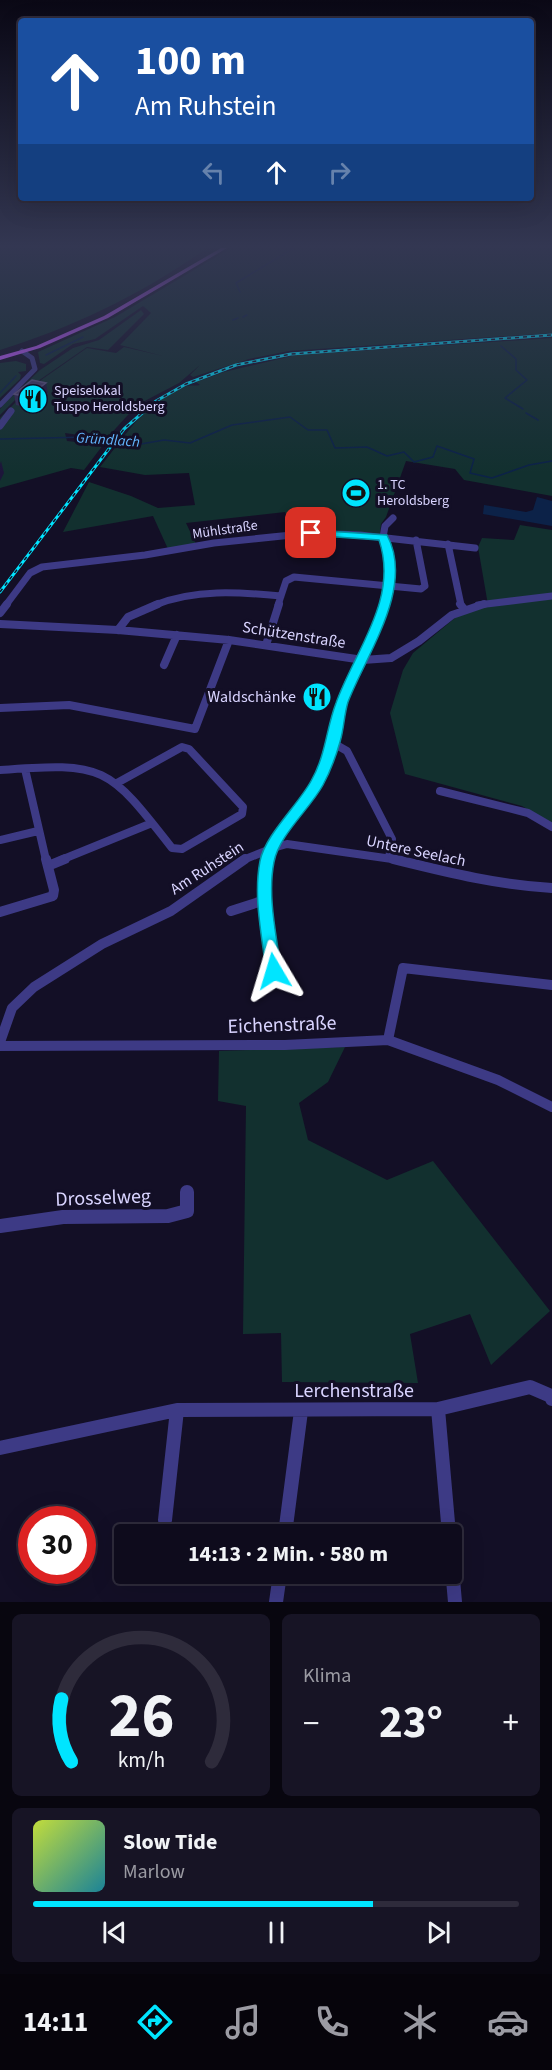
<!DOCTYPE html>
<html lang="de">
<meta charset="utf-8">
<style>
:root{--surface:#0e0b1c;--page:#171425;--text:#f1f3f6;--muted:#9b9ba3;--line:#2e2b3b;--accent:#00e5ff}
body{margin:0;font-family:"Source Sans 3",sans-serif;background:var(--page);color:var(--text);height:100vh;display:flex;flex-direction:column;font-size:22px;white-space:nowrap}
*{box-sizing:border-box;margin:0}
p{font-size:20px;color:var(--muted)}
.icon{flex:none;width:33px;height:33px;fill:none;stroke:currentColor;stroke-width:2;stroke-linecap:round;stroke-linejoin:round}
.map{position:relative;height:1602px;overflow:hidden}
.side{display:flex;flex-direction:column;gap:12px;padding:12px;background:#08060f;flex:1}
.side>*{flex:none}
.hud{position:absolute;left:18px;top:18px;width:516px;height:183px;border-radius:6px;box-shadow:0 6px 24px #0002,0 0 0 2px var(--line);background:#1a4fa0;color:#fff;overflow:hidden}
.speed{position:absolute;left:18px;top:1506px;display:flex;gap:12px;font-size:30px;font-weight:700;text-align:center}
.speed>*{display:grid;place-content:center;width:78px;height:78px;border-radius:50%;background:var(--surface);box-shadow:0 6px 24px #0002,0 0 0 2px var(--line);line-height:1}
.speed .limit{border:9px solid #d22;background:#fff;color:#111}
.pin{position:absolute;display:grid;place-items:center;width:51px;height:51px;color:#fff;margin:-26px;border-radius:12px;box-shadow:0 3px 9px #0006}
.me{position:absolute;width:66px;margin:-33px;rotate:353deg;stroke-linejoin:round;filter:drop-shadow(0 0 4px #0008)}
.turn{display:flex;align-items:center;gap:21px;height:126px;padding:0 18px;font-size:27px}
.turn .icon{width:78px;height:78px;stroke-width:2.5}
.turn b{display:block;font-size:42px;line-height:51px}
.lanes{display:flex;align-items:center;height:57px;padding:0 18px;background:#0003;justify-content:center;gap:30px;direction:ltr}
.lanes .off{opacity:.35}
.big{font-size:45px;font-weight:700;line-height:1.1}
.side .widget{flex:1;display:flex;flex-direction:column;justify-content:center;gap:9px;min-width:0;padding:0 21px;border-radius:9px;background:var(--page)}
.side .dial{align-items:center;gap:0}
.dial svg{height:156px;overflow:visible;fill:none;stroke:var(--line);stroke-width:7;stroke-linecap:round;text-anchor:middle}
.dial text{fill:var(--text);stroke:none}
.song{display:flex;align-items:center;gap:18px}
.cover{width:72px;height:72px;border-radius:9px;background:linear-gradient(135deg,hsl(70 70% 55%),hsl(190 70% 35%))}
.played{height:6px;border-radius:3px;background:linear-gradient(90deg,var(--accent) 70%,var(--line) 70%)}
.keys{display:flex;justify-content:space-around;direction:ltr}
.heat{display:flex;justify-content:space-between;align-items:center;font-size:33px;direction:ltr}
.side .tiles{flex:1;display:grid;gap:12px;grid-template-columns:1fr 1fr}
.widget:last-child{grid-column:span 2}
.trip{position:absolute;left:114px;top:1524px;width:348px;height:60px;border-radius:6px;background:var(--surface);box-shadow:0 6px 24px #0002,0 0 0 2px var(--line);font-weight:700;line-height:60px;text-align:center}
.menu{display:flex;height:96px;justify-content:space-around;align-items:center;background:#06040b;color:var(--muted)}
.menu .icon{width:42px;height:42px}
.menu .current{color:var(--accent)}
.menu b{font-size:27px;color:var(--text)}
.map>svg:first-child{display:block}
.green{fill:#12302f}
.water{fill:#0c2248}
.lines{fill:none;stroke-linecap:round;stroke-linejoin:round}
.stream{stroke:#0c2248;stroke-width:1.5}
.minor-far4{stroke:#3d3a85;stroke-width:5}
.minor-far3{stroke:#3d3a85;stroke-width:7}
.minor-far2{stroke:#3d3a85;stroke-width:8}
.minor-far1{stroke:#3d3a85;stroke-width:10}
.minor{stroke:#3d3a85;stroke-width:14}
.major{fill:#c25bff;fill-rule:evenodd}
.rail-casing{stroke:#00e5ff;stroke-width:3}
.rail{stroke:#130f26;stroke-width:1.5;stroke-dasharray:4;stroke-linecap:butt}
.wall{fill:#312854}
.shaded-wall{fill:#1d163a}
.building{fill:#433a66;stroke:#5a527e;stroke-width:1.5}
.route{fill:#00e5ff;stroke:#0095a6;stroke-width:1.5}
.labels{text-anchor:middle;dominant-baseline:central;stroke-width:6;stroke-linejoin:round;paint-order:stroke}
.far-poi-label{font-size:14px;fill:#d9d4ff;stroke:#130f26;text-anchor:start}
.far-street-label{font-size:14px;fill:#d9d4ff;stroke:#130f26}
.far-water-label{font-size:15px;font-style:italic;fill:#62b6ff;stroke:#130f26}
.street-label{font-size:16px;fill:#d9d4ff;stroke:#130f26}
.poi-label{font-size:16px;fill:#d9d4ff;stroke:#130f26;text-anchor:end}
.near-street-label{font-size:20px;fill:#d9d4ff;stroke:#130f26}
</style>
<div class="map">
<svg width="552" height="1602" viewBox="0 0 552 1602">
<rect width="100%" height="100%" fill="#130f26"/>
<path class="green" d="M0,248H207C144,293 74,327 0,350Z
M231,248H552V333L289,351L249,359L193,377L190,375L200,365L179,383L137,405L106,439L65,433L67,441L103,445L84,470L71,468L0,488V418L31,387L87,348L116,353L124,347L163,356L120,345L151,313L143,306L95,339L73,344L44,364L40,363L38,352L115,317Z
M141,310L144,314L108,350L87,347L25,390L0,415V409L5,403L40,370L73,348L99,340Z
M552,338V496L464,480L455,469L406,461L386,517L381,524L380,534L292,532L285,512L186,523L196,544L168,549L153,516L63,532L89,482L131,496L158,508L195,505L189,473L145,475L100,467C125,437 145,400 187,386C192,385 196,386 200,385L196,382L224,372L296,355Z
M16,361L26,364V371L18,372L21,375L20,379L0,398V363Z
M520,525L552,530V823L522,806L405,774L390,713L403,670L413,653L462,612L488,605L478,547L482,538L514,540Z
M345,1047L328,1082L299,1103L308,1140L387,1180L433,1161L550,1311L491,1365L470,1314L410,1334L418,1383L282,1382L281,1333L243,1334L246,1106L218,1101L219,1051Z"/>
<path class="water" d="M537,497L552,501V526L483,514L484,505L526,512L533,510Z"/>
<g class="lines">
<path class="stream" d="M240,292L236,283L294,248
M243,317L247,315
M233,320L238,318
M501,346L516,359V370L527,380L505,398L523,409
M46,355L83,337
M0,393L16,376
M526,413L538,420
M0,439L89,437L141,444L164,440L190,443L232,425L290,417L308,430H327L335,448L367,447L387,456L404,452L414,462L433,457L437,446L474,459L470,473L492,478L529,465L552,461"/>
<path class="minor-far4" d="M0,405L35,369L32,358L22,351"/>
<path class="minor-far3" d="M0,426L11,411
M448,544L461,605
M6,605L30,573L42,567L145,555L214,543L311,533L360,535L475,548
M155,605C195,589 238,592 281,596
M278,605L286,581L294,577L421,589L425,586L416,540
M383,605L390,586L389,554L383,537L385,526L393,518
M478,605L552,596"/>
<path class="minor-far2" d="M460,604L464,609
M0,613L7,604
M0,624L118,630L229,640L363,660L391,658L419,641L452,615L484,604
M118,630L128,617L158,604
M266,645L279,604
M164,665L177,635
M0,708L69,705L195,729L229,640
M333,743L347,751L392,839L389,858
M25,769L46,860
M0,770C105,762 108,766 172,848L182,849L242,814L243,807L189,749L182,747L117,783
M440,791L528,813L552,827
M0,840L38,831
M61,860L152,823
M243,860L273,848L317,783L333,743L342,703L366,655L384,604
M268,860L273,848L287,844L399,860"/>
<path class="minor-far1" d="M269,859C259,895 268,935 274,971
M393,859C446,872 497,885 552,888
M48,866L65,859
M231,911L265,900
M0,912L53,896L54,890L46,859
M388,1040L403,968L552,985
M0,1042L12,1008L34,987L102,944L171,911L245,859
M0,1046L285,1045L388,1040L498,1080L552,1107"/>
<path class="minor" d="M0,1226L63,1217L168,1216L187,1211V1192
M438,1409L449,1534
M0,1448L177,1410L438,1409L530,1387L551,1396L552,1399
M165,1520L177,1410
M285,1534L301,1411
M452,1568L455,1602
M276,1602L280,1574"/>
<path class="major" d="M221,248H227L108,318L40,348L0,360V356L36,346L104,316Z"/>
<g class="rail-casing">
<path id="rail" d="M0,592L124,429L156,401L186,384L236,365L291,354L552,335"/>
</g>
<use href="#rail" class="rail"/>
</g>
<path class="wall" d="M48,393L30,408L16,405L14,394Z"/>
<path class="shaded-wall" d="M46,383L48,393L30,408L27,397Z
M1,461L4,473L0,481V464Z"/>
<path class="building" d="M32,380L46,383L27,397L14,394Z"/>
<linearGradient id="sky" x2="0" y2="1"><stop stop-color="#0a0815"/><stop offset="0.52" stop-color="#333752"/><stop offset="1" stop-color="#333752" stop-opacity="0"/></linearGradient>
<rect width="552" height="473" fill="url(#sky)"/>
<path class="route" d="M311,530L387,535C415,587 367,653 348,702C344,715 344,729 340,742C336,756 330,772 323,785C310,809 279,835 274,862C267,897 277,936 281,971L279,976L274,978L268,976L266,971C262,935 253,897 260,861C265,835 298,805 311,781C326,755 326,729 336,703C355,650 399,599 379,540L308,535V531Z"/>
<defs>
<g id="restaurant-disc" transform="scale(1.5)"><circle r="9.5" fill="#00e5ff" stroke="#130f26"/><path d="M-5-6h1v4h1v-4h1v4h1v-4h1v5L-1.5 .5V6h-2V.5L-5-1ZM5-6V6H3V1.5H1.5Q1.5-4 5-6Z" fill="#111"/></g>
<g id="stadium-disc" transform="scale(1.5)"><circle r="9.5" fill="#00e5ff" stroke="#130f26"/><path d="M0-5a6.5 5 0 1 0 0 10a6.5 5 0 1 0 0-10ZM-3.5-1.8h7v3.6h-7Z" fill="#111"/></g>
</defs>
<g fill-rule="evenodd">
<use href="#restaurant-disc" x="33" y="399"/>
<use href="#stadium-disc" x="356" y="493"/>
<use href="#restaurant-disc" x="317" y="697"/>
</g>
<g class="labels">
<g class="far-poi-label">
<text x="54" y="391">Speiselokal<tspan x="54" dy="16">Tuspo Heroldsberg</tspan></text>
<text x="377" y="485">1. TC<tspan x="377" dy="16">Heroldsberg</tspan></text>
</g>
<g class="far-street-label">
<text transform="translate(225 530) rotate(-8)">Mühlstraße</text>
</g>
<g class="far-water-label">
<text transform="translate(108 440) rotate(4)">Gründlach</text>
</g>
<g class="street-label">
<text transform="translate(294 635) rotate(9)">Schützenstraße</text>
<text transform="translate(416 851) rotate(12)">Untere Seelach</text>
<text transform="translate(207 868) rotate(-33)">Am Ruhstein</text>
</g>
<g class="poi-label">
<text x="296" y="697">Waldschänke</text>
</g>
<g class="near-street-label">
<text transform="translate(282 1025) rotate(-2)">Eichenstraße</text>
<text transform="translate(103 1198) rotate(-2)">Drosselweg</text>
<text x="354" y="1391">Lerchenstraße</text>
</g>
</g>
</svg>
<div class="speed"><div class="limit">30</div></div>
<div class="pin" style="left:311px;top:533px;background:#d93025"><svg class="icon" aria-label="arrive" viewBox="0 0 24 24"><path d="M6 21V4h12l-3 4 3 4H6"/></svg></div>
<svg class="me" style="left:274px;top:971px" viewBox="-20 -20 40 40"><path d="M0-17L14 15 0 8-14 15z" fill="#00e5ff" stroke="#fff" stroke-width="4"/></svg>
<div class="trip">14:13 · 2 Min. · 580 m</div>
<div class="hud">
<div class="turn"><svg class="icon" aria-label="ahead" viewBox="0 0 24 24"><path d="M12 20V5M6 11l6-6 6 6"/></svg><div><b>100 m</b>Am Ruhstein</div></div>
<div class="lanes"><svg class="icon off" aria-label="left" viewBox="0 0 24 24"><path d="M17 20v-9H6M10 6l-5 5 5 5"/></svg><svg class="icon" aria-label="ahead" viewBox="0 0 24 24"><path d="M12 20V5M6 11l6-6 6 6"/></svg><svg class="icon off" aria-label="right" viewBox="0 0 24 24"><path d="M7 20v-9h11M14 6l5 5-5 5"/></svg></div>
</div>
</div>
<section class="side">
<div class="tiles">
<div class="widget dial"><svg viewBox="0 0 100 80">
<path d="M14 69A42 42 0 1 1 86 69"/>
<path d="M14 69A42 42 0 0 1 9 37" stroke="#00e5ff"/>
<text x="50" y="56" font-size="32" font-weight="700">26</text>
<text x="50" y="72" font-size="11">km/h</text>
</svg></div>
<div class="widget"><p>Klima</p>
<div class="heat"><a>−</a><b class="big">23°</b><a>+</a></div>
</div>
<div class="widget">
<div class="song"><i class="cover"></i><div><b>Slow Tide</b><p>Marlow</p></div></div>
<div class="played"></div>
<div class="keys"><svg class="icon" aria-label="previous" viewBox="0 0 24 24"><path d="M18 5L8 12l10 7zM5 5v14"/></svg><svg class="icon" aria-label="pause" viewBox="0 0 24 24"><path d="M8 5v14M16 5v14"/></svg><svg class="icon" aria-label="next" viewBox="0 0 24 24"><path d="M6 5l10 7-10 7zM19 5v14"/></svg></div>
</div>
</div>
</section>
<nav class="menu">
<b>14:11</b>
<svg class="icon current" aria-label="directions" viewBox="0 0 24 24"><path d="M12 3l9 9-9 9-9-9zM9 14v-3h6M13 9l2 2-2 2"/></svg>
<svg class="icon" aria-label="music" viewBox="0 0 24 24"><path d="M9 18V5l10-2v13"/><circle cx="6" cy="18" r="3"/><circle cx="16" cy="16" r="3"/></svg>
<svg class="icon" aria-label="phone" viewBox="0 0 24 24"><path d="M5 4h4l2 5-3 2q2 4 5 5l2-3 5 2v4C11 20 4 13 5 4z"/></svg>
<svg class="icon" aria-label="climate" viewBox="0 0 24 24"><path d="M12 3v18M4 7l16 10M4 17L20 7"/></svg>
<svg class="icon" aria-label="car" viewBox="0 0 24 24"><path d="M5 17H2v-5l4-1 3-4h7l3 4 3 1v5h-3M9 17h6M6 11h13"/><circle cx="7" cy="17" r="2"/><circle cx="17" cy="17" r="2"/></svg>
</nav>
